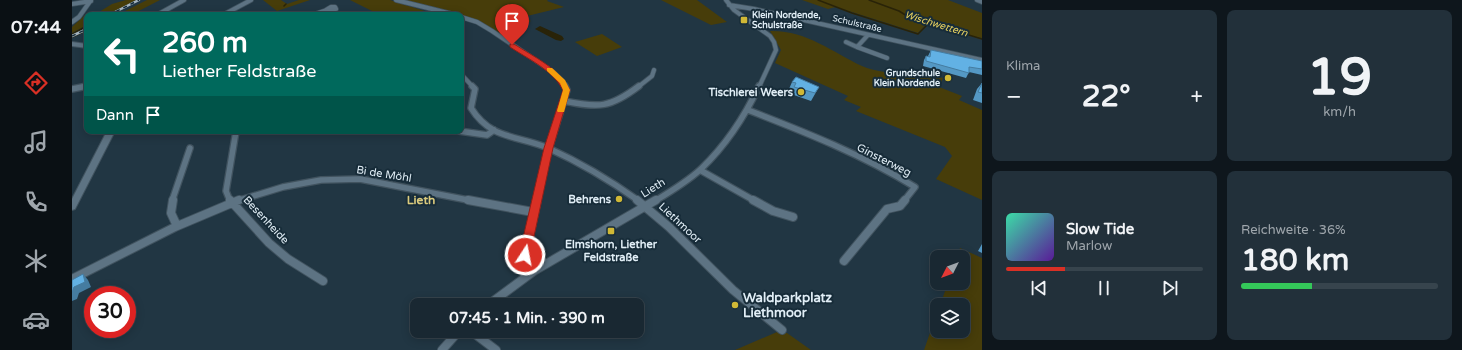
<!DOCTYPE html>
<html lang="de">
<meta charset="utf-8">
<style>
:root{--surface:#192832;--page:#22303a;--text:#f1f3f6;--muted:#9fa6ac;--line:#37444d;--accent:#d93025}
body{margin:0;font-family:"Varela Round",sans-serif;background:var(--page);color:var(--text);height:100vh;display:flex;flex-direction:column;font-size:15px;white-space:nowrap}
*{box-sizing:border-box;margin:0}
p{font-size:13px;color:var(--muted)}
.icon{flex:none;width:22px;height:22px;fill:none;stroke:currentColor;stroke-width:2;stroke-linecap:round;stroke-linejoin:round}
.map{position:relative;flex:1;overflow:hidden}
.panel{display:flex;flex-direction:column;gap:10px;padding:10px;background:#0e161c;width:480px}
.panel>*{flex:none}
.banner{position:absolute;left:12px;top:12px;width:380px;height:122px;border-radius:8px;box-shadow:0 2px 10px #0003,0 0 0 1px var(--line);background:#00695c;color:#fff;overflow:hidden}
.needle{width:26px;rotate:228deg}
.controls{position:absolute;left:858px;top:250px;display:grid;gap:8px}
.controls a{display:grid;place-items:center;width:40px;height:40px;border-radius:8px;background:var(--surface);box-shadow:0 2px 10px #0003,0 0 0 1px var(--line);font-size:20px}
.speed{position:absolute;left:12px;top:286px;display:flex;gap:8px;font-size:20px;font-weight:700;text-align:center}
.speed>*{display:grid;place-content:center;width:52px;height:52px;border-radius:50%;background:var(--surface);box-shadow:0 2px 10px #0003,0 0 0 1px var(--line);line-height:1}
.speed .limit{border:6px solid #d22;background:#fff;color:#111}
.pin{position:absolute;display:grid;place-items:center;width:34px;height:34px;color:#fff;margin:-41px -17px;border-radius:50% 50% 50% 0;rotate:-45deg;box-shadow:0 0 4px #0007}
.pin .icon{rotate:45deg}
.me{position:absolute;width:44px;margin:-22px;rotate:11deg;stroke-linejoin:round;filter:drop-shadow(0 0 3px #0008)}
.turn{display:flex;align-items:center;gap:14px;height:84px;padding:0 12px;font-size:18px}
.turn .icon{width:52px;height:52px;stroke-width:2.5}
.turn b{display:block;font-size:28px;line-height:34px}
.then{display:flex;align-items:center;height:38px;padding:0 12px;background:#0003;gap:8px;font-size:15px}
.big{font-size:30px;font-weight:700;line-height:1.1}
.panel .widget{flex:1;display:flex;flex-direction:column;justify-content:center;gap:6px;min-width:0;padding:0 14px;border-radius:8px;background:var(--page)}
.panel .dial{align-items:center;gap:0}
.dial b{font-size:52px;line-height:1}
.song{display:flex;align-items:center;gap:12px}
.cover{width:48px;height:48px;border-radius:6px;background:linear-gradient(135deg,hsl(160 70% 55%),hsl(270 70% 35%))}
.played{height:4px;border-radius:2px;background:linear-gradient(90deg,var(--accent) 30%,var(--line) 30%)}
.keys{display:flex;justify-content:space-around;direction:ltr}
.heat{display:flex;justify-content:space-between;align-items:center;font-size:22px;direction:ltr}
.charge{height:6px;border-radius:3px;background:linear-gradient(90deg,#34c759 36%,var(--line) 0)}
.panel .tiles{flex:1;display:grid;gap:10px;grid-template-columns:repeat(2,1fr)}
.trip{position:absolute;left:338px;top:298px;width:234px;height:40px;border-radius:8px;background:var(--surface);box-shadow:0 2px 10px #0003,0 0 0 1px var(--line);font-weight:700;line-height:40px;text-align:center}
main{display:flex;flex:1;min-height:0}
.dock{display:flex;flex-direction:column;width:72px;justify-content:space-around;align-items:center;background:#0a1014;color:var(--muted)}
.dock .icon{width:28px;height:28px}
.dock .current{color:var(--accent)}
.dock b{font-size:18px;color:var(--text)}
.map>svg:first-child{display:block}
.green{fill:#473d0a}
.water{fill:#292308}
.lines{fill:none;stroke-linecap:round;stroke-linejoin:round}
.stream{stroke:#292308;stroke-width:1.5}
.minor-far2-casing{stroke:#41535f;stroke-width:5.5}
.minor-far1-casing{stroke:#41535f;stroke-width:8}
.minor-casing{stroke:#41535f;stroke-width:10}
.tertiary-casing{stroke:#41535f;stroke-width:2}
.minor-far2{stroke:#5d7383;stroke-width:4}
.minor-far1{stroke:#5d7383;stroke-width:5.5}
.minor{stroke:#5d7383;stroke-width:8}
.tertiary{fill:#5d7383;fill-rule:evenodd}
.rail-casing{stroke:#a6b5bf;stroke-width:2.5}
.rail{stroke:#172c39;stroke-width:1.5;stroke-dasharray:4;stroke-linecap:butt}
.wall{fill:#5498c4}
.shaded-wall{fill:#457ca0}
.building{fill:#62b1e4;stroke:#457ca0}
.route{fill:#d93025;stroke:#8d1f18}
.slow{fill:#f59e0b}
.poi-dot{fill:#d0b836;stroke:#172c39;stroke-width:1.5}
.labels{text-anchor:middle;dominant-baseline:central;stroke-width:4;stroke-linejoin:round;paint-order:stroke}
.far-poi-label{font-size:9px;font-weight:bold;fill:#e1eef6;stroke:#172c39;text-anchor:start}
.far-street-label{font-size:9px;fill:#e1eef6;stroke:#172c39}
.far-water-label{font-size:10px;font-style:italic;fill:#ebd460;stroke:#172c39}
.poi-label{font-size:11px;font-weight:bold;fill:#e1eef6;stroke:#172c39;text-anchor:end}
.street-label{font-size:11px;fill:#e1eef6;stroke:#172c39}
.neighbourhood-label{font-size:12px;font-weight:bold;fill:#dbcb7d;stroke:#172c39}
.near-poi-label{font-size:13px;font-weight:bold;fill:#e1eef6;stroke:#172c39;text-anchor:start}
</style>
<main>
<nav class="dock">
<b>07:44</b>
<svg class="icon current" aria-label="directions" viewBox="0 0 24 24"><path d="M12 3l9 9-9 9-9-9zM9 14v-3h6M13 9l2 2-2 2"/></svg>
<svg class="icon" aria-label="music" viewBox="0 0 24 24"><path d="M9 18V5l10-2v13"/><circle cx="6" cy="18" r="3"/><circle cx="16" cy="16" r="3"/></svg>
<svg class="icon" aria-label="phone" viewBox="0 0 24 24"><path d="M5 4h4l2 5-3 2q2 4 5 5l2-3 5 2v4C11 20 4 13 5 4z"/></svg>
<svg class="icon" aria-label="climate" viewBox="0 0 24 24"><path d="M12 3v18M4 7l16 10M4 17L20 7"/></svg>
<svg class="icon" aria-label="car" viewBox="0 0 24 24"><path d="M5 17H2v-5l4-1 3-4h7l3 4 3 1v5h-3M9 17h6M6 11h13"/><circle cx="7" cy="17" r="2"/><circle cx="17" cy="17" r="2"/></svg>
</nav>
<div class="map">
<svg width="910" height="350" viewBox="0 0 910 350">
<rect width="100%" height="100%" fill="#213643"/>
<path class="green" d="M54,0H64L35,15H15V25L0,33V27L15,13L27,12L40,4Z
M75,0H88L59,15H45Z
M191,0H209L215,4L227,0H238L205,11Z
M278,0H318L359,13H372L370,15H299L304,13Z
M329,0H476L475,1L492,7L451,17L459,21L428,35L393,16Z
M589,0H625L655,22L639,25Z
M730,0H876L910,13V38L886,33L856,22L846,33L764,7L756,9Z
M698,31C734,30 760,52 790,66C803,72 819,72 833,75L836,69L871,78L867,87L890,96L887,100L910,110V200L864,179L880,156L873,147L784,111L789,107L772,100L776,96L703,63L709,50Z
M530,34L550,47L525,56L503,42Z
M888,248L910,258V350H852L865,313V331H891V305H868L876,283H891V257H885Z
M705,332L715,333L739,350H663Z"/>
<path class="water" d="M468,26L490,36L492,39L489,41L484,40L463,29Z"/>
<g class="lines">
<path class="stream" d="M746,0L780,13L846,34L857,23
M797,0L827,11L835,16L910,39
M212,6L214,4
M210,12L214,15
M0,34L15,26
M0,37L15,30"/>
<g class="minor-far2-casing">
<path id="minor-far2" d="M324,0L384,15
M654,0L662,10L698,36L702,42L704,50L687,87
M905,0L910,2
M0,4L19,1
M657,5L682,9L910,60
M259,7H263L264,9L259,11L254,10Z
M85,15L112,0
M151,15L179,0
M240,15L255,10
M389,17L405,22L420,31L481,72L491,82L493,87
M0,22L7,17L19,0
M774,42L785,47L796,35
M785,47L815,58
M389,74L401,87
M11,87L15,86
M566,87L580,76L582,70"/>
</g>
<g class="minor-far1-casing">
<path id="minor-far1" d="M400,86L403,89L399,108C419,140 445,135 476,148C507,162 539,181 567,201
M0,89L15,86
M492,101C527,108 538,108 567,86
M676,110C733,132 791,155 843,187L832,201
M387,131L415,135L422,130
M628,170L683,201
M100,201L118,148
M158,201L154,191L164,131
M165,201L211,187L249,180L288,179L401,201
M465,201L477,148L495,90L493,86
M583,201C598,192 616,181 629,169C653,146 673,116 687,86"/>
</g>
<g class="minor-casing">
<path id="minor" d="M101,200L99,213L105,226
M158,200L197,243L216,259L251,281
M396,200L461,212
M565,200L597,227L661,290L710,330
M681,200L701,211L721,217
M772,261L815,209L828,206L833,200
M462,271L455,262L453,255L465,200
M0,279L103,227L167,200
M416,305L462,271L584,200
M399,331L424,350
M370,350L387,331"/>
</g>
<g class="tertiary-casing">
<path id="tertiary" d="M0,42L15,44V48L0,46Z
M35,131H43L4,207L3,209L0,210V199Z"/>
</g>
<use href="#minor-far2" class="minor-far2"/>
<use href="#minor-far1" class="minor-far1"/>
<use href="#minor" class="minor"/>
<use href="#tertiary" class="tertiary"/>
<g class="rail-casing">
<path id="rail" d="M37,15L67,0
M0,36L15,29"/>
</g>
<use href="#rail" class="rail"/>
</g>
<path class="wall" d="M859,50L910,61V75L897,72L894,78L851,66L852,60L854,56H856Z
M720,82L747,87L739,101L719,94L720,90L717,89Z
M910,83V103L901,100L905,89Z
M910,244V253L906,251Z"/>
<path class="shaded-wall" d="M11,274L16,280L19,287L7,293L5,299L0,301V293L2,287Z"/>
<path class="building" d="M859,50L910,61V69L897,67V73L854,61V56L858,57Z
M724,77L747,87L743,93L722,87L724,83L720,82Z
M910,83V93L906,92Z
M11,274L13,282L2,287L0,293V280Z"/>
<path class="route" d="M438,44H442C462,57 487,68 498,90L481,148L458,255L456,258L453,259L449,258L447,255L472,148L491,90C481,70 456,59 438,47Z"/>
<path class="slow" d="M475,68H480L493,80L498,90L492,112H486L485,111L491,90L488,83L475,71Z"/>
<g class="poi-dot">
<rect x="668" y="16" width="8" height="8" rx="2"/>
<circle cx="876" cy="78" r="4"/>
<circle cx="729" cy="92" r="4"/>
<circle cx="547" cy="199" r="4"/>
<rect x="535" y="227" width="8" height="8" rx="2"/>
<circle cx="663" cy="305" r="4"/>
</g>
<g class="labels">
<g class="far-poi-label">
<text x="680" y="15">Klein Nordende,<tspan x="680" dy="10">Schulstraße</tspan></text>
<text x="868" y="73" text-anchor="end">Grundschule<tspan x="868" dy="10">Klein Nordende</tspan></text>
</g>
<g class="far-street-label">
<text transform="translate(785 24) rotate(13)">Schulstraße</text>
</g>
<g class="far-water-label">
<text transform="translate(864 24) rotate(17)">Wischwettern</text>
</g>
<g class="poi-label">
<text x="721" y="92">Tischlerei Weers</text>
<text x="539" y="199">Behrens</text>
<text x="539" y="244" text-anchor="middle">Elmshorn, Liether<tspan x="539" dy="13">Feldstraße</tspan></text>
</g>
<g class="street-label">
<text transform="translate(812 160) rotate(27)">Ginsterweg</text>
<text transform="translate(312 174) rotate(9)">Bi de Möhl</text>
<text transform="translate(581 188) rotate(-32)">Lieth</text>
<text transform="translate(194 220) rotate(47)">Besenheide</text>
<text transform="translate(608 223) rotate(43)">Liethmoor</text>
</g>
<g class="neighbourhood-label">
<text x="349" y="200">Lieth</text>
</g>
<g class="near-poi-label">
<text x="671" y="298">Waldparkplatz<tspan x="671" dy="15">Liethmoor</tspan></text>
</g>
</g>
</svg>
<div class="controls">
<a><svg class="needle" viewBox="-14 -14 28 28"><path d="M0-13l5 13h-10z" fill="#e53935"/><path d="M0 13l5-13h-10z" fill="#9fa6ac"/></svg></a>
<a><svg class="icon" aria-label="layers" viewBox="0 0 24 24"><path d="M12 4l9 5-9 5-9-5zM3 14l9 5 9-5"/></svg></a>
</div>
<div class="speed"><div class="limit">30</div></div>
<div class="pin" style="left:440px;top:45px;background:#d93025"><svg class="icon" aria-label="arrive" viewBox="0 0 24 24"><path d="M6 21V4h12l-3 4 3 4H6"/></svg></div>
<svg class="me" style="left:453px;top:255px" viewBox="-20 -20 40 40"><circle r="17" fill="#d93025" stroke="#fff" stroke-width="3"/><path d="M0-11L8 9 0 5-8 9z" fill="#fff"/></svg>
<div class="trip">07:45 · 1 Min. · 390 m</div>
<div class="banner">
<div class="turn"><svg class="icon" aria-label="left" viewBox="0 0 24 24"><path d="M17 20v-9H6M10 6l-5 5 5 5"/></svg><div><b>260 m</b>Liether Feldstraße</div></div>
<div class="then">Dann<svg class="icon" aria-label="arrive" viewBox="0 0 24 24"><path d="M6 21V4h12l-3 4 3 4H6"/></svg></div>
</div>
</div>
<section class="panel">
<div class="tiles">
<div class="widget"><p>Klima</p>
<div class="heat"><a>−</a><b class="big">22°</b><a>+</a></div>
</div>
<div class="widget dial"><b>19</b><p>km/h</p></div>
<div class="widget">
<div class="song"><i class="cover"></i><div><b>Slow Tide</b><p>Marlow</p></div></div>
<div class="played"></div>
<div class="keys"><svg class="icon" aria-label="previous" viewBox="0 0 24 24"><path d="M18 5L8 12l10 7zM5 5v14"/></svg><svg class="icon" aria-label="pause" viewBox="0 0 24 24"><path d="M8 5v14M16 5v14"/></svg><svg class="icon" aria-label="next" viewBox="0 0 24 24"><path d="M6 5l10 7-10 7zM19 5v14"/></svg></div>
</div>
<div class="widget"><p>Reichweite · 36%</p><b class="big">180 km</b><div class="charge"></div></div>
</div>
</section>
</main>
